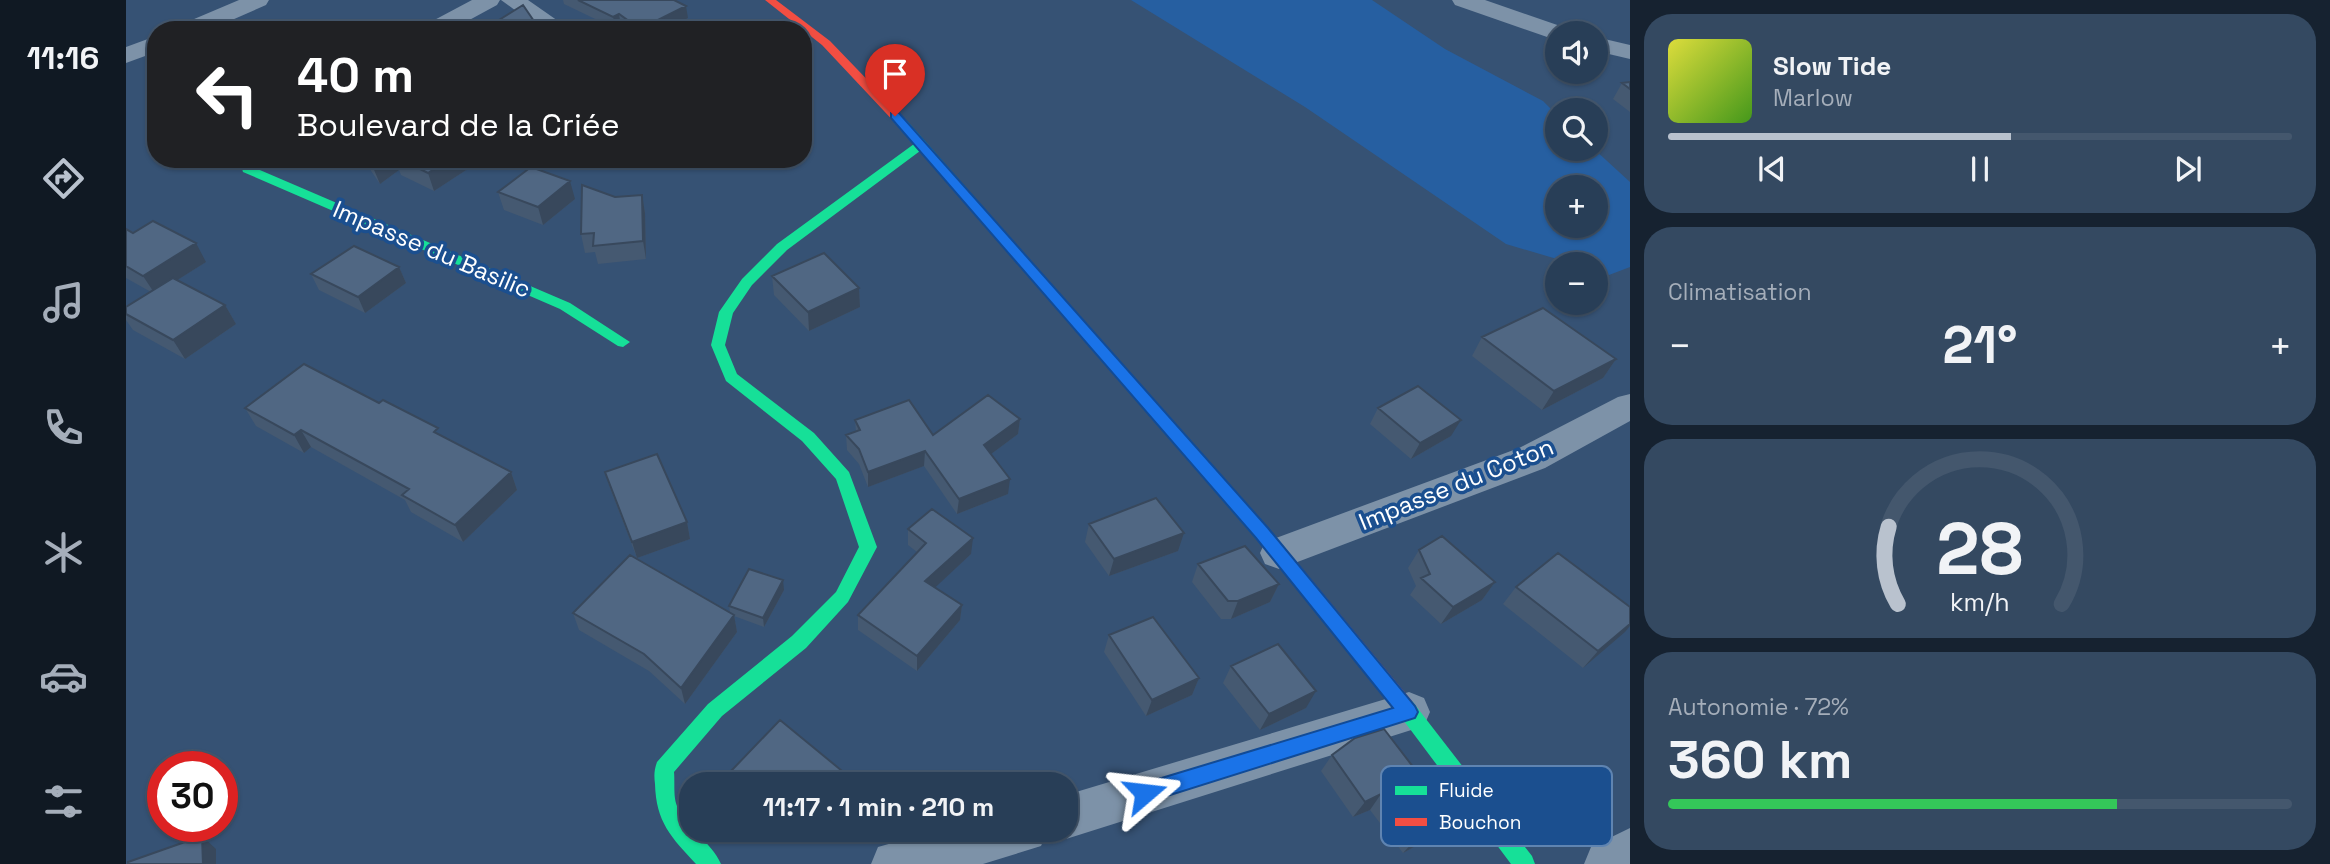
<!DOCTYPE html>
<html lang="fr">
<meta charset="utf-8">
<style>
:root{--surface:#283e57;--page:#344961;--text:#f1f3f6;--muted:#a5aeba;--line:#44576d;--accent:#b9c2ce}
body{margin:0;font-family:"Space Grotesk",sans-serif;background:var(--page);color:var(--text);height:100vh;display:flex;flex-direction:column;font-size:26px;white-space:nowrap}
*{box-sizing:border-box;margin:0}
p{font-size:23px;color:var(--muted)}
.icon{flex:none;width:38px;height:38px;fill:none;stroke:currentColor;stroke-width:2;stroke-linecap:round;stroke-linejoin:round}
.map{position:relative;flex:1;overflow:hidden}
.details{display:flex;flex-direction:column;gap:14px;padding:14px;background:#162230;width:700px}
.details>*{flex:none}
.hud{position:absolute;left:21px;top:21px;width:665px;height:147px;border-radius:28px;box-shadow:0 2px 5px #0004,0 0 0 2px var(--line);background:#202124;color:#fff;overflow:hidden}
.buttons{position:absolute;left:1419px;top:21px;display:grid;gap:14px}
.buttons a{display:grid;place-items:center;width:63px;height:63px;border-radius:50%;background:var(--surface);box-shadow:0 2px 5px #0004,0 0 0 2px var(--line);font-size:35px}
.speed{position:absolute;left:21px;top:751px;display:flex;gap:14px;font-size:35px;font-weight:700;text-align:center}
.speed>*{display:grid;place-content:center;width:91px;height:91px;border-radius:50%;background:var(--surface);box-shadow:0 2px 5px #0004,0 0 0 2px var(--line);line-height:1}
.speed .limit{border:10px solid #d22;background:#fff;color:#111}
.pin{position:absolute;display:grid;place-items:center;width:60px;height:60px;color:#fff;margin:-72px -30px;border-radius:50% 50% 50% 0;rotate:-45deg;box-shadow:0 0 7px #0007}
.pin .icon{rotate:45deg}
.me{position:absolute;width:77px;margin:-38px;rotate:73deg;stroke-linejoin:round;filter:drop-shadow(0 0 5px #0008)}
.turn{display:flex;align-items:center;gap:24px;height:147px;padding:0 35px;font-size:32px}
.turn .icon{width:91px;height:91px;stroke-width:2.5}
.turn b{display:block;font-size:49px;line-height:60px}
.big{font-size:52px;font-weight:700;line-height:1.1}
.details .widget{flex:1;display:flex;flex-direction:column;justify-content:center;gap:10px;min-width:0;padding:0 24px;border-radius:28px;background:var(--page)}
.details .dial{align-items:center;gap:0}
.dial svg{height:182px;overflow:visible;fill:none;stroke:var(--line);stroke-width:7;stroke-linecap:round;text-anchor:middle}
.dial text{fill:var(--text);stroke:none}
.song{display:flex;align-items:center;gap:21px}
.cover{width:84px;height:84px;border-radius:10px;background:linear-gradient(135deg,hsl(60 70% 55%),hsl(100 70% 35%))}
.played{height:7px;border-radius:4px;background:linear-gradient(90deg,var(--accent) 55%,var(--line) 55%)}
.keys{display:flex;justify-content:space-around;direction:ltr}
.heat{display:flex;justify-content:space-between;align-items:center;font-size:38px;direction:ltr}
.charge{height:10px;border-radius:5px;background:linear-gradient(90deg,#34c759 72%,var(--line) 0)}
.trip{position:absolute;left:553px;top:772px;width:399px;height:70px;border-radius:28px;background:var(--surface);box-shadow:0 2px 5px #0004,0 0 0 2px var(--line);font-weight:700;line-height:70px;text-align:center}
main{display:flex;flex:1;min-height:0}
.tabs{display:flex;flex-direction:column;width:126px;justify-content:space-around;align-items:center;background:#101923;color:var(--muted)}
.tabs .icon{width:49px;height:49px}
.tabs .active{color:var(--accent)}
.tabs b{font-size:32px;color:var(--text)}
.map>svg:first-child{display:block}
.green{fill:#265fa1;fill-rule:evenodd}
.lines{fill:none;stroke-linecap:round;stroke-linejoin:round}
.street{fill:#7d92a8;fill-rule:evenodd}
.fast{fill:#16e098;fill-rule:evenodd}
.jam{fill:#f24e42;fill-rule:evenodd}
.wall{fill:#455971}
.shaded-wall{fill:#38485c}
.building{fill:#506783;stroke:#38485c;stroke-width:2}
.route{fill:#1a73e8;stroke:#114b97;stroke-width:2}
.labels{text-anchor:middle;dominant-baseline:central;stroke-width:7;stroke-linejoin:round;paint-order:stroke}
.street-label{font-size:24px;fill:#fff;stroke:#1b4f8f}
.key{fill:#1b4f8f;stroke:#5f84b1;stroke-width:2}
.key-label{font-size:19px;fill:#fff}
</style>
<main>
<nav class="tabs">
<b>11:16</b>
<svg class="icon active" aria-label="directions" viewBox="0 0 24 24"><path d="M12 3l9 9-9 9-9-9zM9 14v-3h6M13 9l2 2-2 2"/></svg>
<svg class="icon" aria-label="music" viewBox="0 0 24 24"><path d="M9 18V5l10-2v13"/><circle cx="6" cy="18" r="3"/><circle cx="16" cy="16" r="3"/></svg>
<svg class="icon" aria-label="phone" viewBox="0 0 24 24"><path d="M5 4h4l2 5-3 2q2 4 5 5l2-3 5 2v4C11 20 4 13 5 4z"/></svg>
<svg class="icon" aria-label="climate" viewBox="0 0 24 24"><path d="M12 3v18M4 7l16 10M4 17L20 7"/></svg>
<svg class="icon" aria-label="car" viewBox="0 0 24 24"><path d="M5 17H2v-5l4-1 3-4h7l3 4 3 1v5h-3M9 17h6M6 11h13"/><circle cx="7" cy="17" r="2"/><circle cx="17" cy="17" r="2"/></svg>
<svg class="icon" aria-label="filters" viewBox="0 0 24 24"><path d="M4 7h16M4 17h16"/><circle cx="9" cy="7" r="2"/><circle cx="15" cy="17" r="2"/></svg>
</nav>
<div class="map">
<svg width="1504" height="864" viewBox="0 0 1504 864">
<rect width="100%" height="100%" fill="#365274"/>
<path class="green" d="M1005,0H1246L1319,49L1417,101L1431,115L1432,149H1468L1504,182V267L1483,275L1470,271V264H1448L1380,244L1179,107ZM1432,187H1470V226H1432Z"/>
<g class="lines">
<path class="street" d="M113,0H143L140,5L83,30H50L54,25Z
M346,0H374L371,5L325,30H295L299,25Z
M375,0H402L445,30H416Z
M1326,0H1359L1440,28L1444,33H1432V40L1424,38L1329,5Z
M30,36V52L0,63V47Z
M1470,37L1504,45V59L1470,51Z
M1504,394V421L1419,468L1153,569L1139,564L1134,553L1139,542L1393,448L1492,397Z
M1283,692L1298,698L1304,712L1298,726L940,839L924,833L922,830H940V795Z
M1504,828V864H1458L1465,847Z
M812,830H922L915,846L857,864H745L752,847Z"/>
<path class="fast" d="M777,120L781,121L799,141L1173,566L1170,571L1164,573L1158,571L794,151L661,250L626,285L607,313L599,345L611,374L688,433L723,472L751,547L722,602L680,648L596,716L548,772C549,782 547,797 551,806C560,829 585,841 595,864H570C545,837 530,822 529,784C528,776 528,770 531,762L582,704L666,636L710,592L733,547L710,479L676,441L600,381L585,345L593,312L616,279L651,244L788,144L771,124Z
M113,159H125L127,167L444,303L504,342L497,347L492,346L434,309L117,172Z
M1279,698L1286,701L1406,856L1409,864H1385L1272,713L1269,707L1272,701Z"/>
<path class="jam" d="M639,0H650L704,41L781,121V127H773L696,45Z
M1164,559L1170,561L1286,701L1289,707L1286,713L1279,716L1272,713L1158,571L1155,566L1158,561Z"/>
</g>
<path class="wall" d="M437,0H548L562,18L539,30H500L495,26L490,29L438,4Z
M1504,82V112L1487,99L1496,83Z
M237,159H357L308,191L275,175L273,170L254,184Z
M372,192L449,199L417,225L378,210Z
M516,195L519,213L520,259L472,264L469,252L459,253L455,234L489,197Z
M0,229L80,262L51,280L99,305L110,324L59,359L7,330L0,320V307L25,292L0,278Z
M273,267L280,283L239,313L193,290L185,274Z
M646,276L733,288L734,307L683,331L648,295Z
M1356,337L1490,359L1477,378L1416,410L1346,356Z
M119,408L315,436L385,472L391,490L337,542L285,512L279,500L185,447L178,453L130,426Z
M1252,408L1325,436L1285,459L1244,424Z
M894,419L892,434L865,454L882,494L831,514L798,466L742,487L733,464L721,450L720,435L730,432L729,420L807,435Z
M479,472L561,522L564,539L511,558L484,488Z
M963,524L1052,551L983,576L959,542Z
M782,529L845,554L809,587L836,605L834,620L791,671L732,630V615L791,552L782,545Z
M1293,550L1369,582L1356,600L1315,624L1284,595L1290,586L1282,568Z
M1072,564L1153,584L1144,602L1105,619H1095L1066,582Z
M1390,587L1504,607V626L1457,668L1377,604Z
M658,590L638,627L608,616L611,632L559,704L523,671L453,630L447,613H604L603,606Z
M983,635L1073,678L1066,695L1020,716L978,652Z
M1105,666L1180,708L1134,730L1097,683Z
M1206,755L1291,772L1335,813L1322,828L1277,853L1244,810L1227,817L1195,771Z
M606,770L721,775L722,784H609Z"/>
<path class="shaded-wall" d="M560,6L562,18L539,30H515L514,29Z
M493,14L495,26L490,29L487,17Z
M410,24L412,30H403Z
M255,159H269L273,170L254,184L246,165Z
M323,159H357L308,191L302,173Z
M444,181L449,199L417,225L412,207Z
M516,195L519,213L520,259L517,241Z
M70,243L80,262L29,294L17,276Z
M273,267L280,283L239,313L232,297Z
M733,288L734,307L683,331L682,312Z
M99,305L110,324L59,359L47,340Z
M1490,359L1477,378L1416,410L1428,391Z
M894,419L892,434L857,460L858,445Z
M1335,420L1325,436L1285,459L1294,443Z
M175,430L185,447L178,453L168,435Z
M799,451L798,466L742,487V472Z
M385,472L391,490L337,542L329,525Z
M884,479L882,494L831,514L833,499Z
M561,522L564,539L511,558L506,542Z
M1058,533L1052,551L983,576L988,559Z
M847,538L845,554L799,597V581Z
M657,580L658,590L638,627L637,618Z
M1369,582L1356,600L1315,624L1327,607Z
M1153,584L1144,602L1105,619L1112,601Z
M836,605L834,620L791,671V656Z
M608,615L611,632L559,704L555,688Z
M1504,624V626L1499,632L1457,668L1472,651Z
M1073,678L1066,695L1020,716L1026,700Z
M1190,691L1180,708L1134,730L1143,714Z
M721,775L722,784H713Z
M1255,794L1244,810L1227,817L1239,802Z
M1335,813L1322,828L1277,853L1290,839Z
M76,836L90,849V864H77Z"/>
<path class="building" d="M452,0H548L560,6L514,29L493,14L487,17Z
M397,5L410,24L403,30H357Z
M1504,82V89L1496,83Z
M242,159H255L246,165Z
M274,159H323L302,173Z
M405,167L444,181L412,207L372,192Z
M456,185L489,197L516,195L517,241L467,246L468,233L455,234Z
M27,221L70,243L17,276L0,266V229L7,233Z
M228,246L273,267L232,297L185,274Z
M698,253L733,288L682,312L646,276Z
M47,278L99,305L47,340L0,314V307Z
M1417,308L1490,359L1428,391L1356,337Z
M178,364L253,403L257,400L312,428L308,432L385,472L329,525L276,495L283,489L175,430L168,435L119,408Z
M1292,386L1335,420L1294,443L1252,408Z
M862,395L894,419L858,445L884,479L833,499L799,451L742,472L733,449L720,435L734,430L729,420L783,400L807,435Z
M531,454L561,522L506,542L479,472Z
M1030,498L1058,533L988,559L963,524Z
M806,509L847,538L799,581L836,605L791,656L732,615L800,543L782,529Z
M1316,536L1369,582L1327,607L1295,578L1304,574L1293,550Z
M1119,546L1153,584L1112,601H1102L1072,564Z
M1432,553L1504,607V624L1472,651L1390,587Z
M504,555L608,615L555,688L518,654L447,613Z
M623,569L657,580L637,618L603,606Z
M1027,617L1073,678L1026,700L983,635Z
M1152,644L1190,691L1143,714L1105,666Z
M654,720L721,775L713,784H622L606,770Z
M1258,729L1291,772L1299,767L1335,813L1290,839L1255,794L1239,802L1206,755L1229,738Z
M76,836L77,864H2V862Z"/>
<path class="route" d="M765,113H773L1142,528L1289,706L1292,712L1289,718L1019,803L1012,800L1009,793L1012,786L1019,783L1267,708L1130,538L765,118Z"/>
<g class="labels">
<g class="street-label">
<text transform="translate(306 249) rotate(23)">Impasse du Basilic</text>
<text transform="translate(1330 484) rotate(-22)">Impasse du Coton</text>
</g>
</g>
<rect x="1255" y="766" width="231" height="80" rx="10" class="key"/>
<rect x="1269" y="786" width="32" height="9" fill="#16e098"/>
<rect x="1269" y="818" width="32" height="8" fill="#f24e42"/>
<g class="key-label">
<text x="1313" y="797">Fluide</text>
<text x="1313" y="829">Bouchon</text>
</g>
</svg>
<div class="buttons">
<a><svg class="icon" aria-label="sound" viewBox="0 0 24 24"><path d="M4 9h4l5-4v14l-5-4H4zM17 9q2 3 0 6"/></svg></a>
<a><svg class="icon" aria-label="search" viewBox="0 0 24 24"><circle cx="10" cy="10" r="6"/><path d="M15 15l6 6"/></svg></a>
<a>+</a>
<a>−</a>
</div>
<div class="speed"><div class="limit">30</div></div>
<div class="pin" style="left:769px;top:116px;background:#d93025"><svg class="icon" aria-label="arrive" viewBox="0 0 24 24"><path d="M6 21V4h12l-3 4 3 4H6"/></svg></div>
<svg class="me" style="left:1019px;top:793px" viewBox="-20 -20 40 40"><path d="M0-17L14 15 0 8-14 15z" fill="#1a73e8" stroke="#fff" stroke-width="4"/></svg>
<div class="trip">11:17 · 1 min · 210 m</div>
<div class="hud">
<div class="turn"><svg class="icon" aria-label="left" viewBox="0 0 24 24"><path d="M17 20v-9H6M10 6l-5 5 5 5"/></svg><div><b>40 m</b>Boulevard de la Criée</div></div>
</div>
</div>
<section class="details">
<div class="widget">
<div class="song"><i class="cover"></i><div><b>Slow Tide</b><p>Marlow</p></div></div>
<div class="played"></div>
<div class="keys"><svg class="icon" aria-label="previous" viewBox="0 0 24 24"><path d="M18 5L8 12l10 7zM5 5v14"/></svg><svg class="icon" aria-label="pause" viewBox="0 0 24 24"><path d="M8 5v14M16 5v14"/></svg><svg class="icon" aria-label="next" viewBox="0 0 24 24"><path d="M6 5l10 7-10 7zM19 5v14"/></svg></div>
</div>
<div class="widget"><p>Climatisation</p>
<div class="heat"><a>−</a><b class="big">21°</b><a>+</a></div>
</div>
<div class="widget dial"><svg viewBox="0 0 100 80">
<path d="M14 69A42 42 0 1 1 86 69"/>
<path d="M14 69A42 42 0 0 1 10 35" stroke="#b9c2ce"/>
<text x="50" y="56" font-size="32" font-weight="700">28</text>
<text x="50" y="72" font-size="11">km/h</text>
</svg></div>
<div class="widget"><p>Autonomie · 72%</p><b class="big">360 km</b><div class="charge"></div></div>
</section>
</main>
